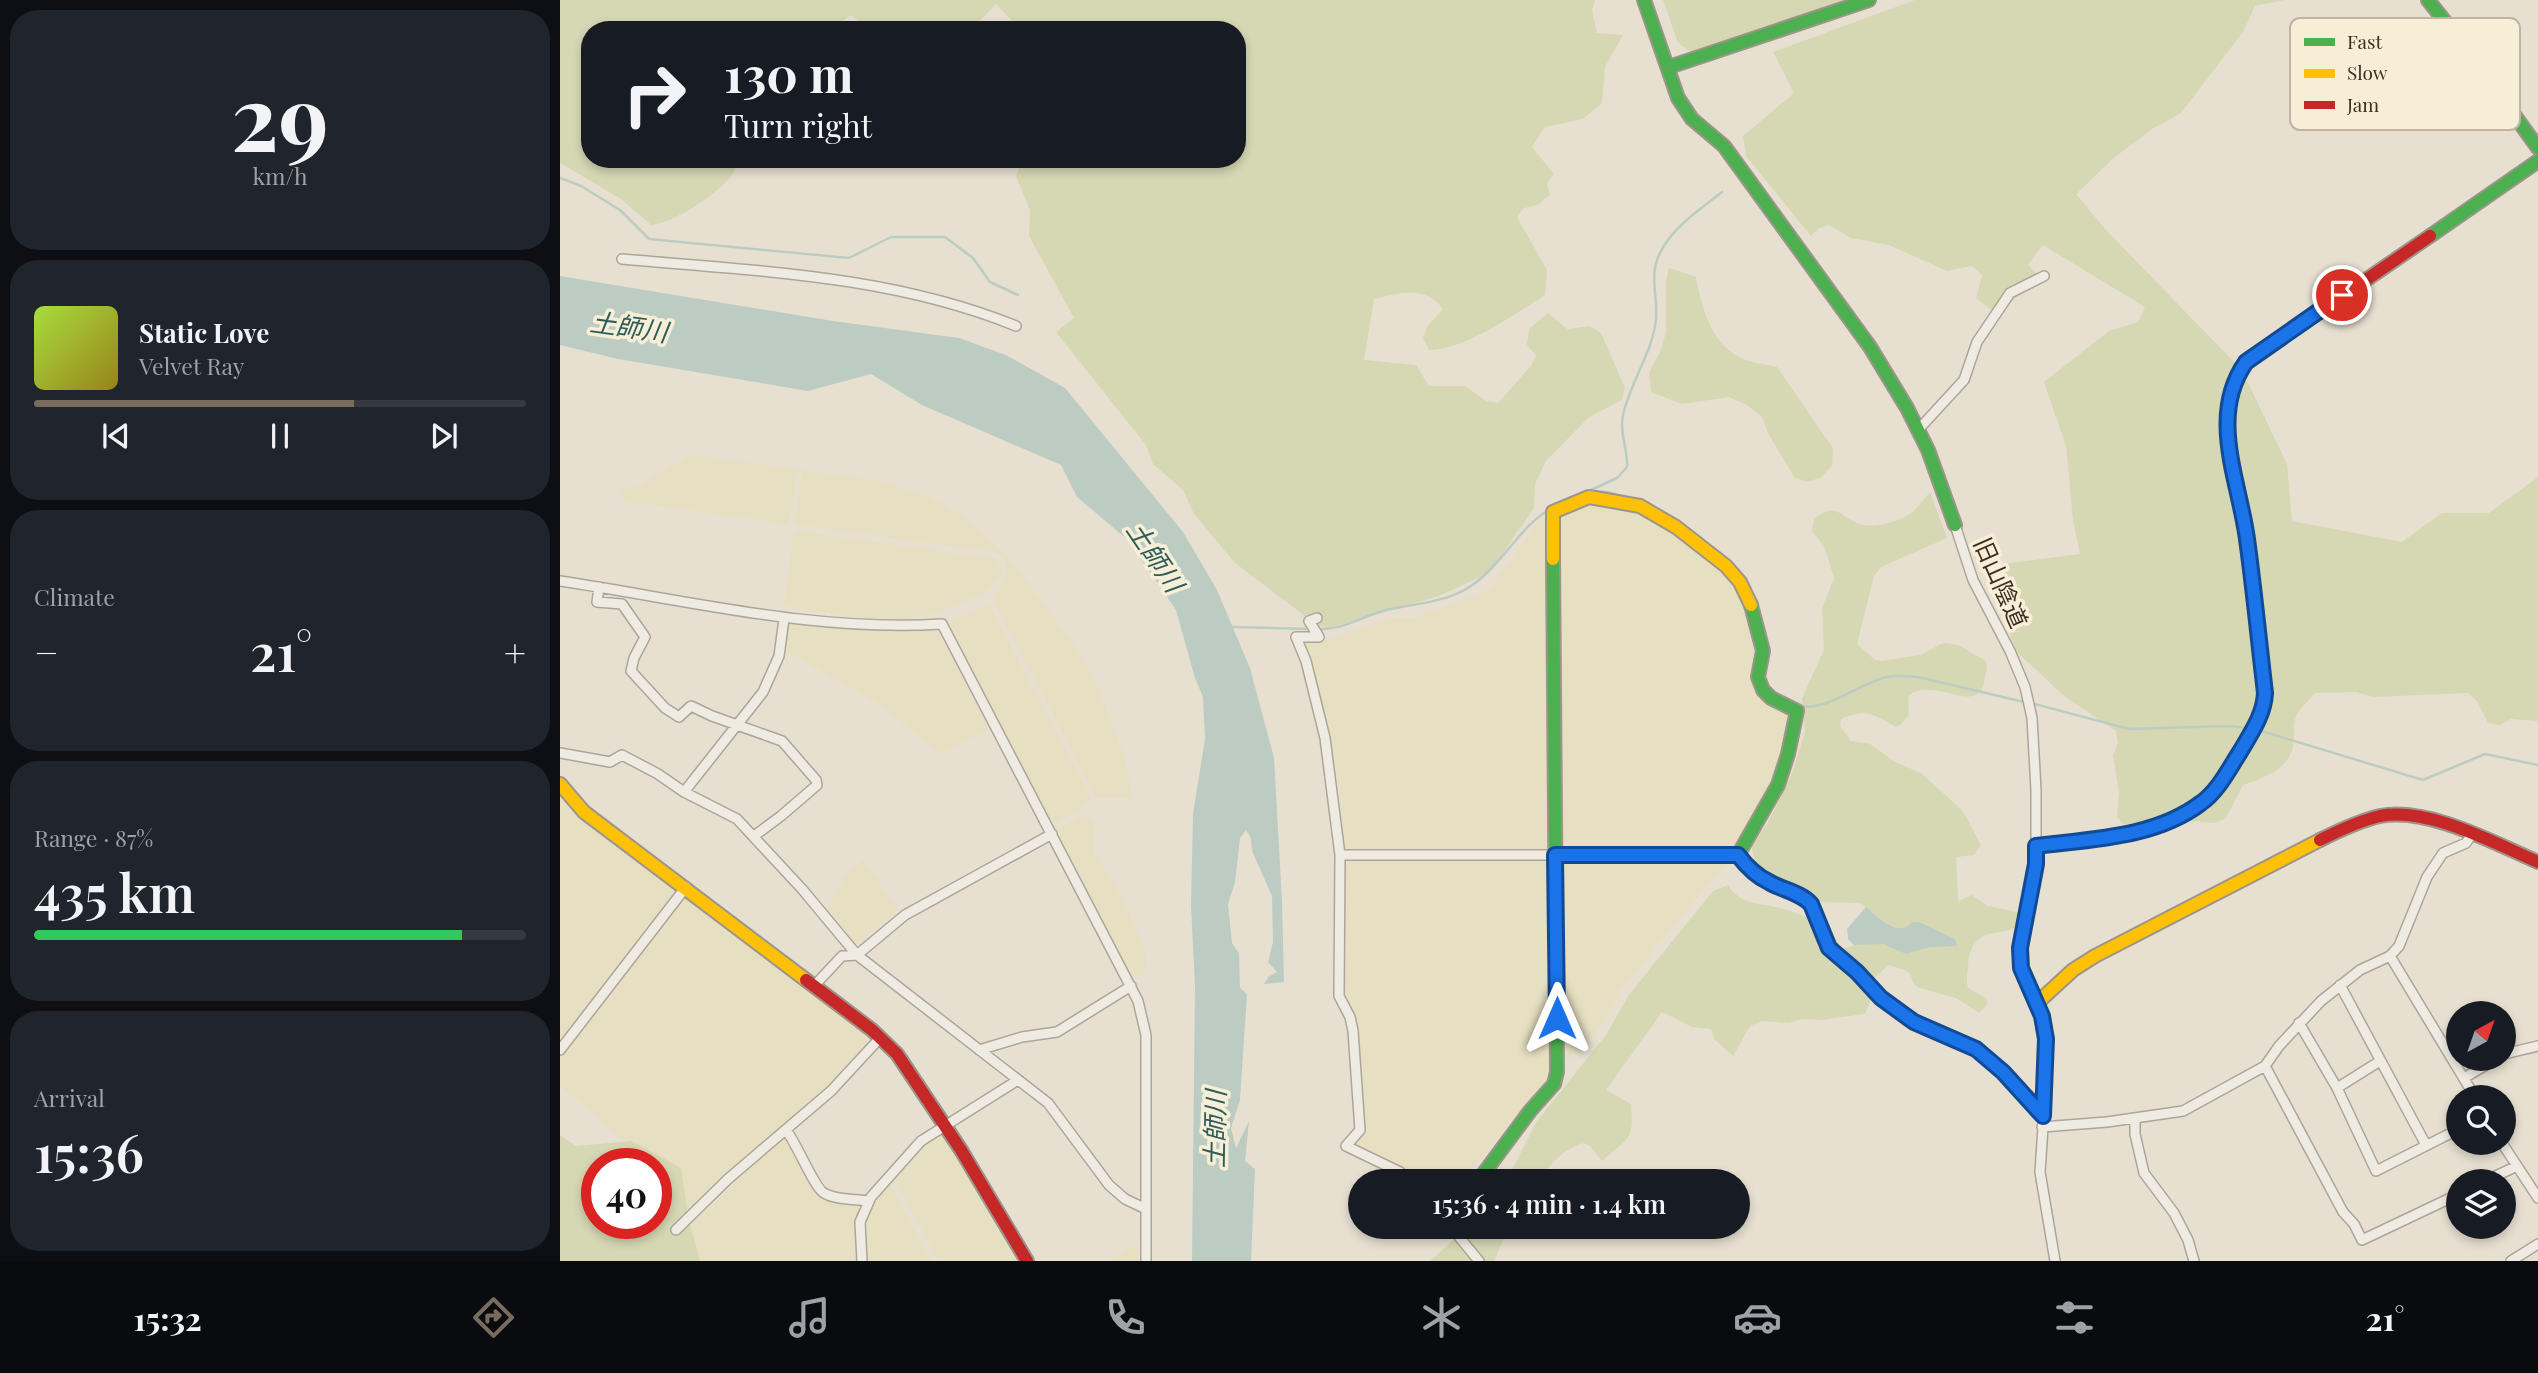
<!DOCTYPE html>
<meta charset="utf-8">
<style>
:root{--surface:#171b24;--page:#20242c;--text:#f1f3f6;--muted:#9ea1a6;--line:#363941;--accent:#786c5e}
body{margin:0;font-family:"Playfair Display","Noto Sans JP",serif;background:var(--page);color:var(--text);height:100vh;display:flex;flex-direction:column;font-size:26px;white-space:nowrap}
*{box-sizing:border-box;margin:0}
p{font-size:23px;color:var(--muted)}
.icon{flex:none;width:38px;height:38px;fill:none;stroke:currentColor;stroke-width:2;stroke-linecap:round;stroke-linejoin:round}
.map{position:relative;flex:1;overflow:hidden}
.sheet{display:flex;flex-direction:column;gap:10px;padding:10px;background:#0d0f14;width:560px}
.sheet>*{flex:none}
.banner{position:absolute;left:21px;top:21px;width:665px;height:147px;border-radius:28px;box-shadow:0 4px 10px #0003;background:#171b24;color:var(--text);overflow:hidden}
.needle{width:46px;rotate:40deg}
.tools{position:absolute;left:1886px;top:1001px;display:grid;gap:14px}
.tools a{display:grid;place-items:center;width:70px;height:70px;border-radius:50%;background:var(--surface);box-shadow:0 4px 10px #0003;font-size:35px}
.speed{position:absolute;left:21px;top:1148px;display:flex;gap:14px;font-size:35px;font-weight:700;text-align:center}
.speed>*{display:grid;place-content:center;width:91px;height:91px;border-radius:50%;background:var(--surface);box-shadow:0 4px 10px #0003;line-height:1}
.speed .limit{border:10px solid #d22;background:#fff;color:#111}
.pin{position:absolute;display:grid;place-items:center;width:60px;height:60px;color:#fff;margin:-30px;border:4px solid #fff;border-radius:50%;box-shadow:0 2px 7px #0007}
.me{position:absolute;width:77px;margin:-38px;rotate:0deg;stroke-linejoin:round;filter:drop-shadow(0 0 5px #0008)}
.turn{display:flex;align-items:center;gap:24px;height:147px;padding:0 28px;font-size:32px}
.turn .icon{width:91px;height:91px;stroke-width:2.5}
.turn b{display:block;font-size:49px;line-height:60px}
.big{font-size:52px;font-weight:600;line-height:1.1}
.sheet .widget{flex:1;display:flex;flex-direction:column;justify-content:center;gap:10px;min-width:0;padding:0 24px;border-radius:28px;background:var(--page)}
.sheet .dial{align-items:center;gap:0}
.dial b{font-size:91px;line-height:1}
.song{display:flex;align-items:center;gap:21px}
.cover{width:84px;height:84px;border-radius:10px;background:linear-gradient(135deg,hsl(80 70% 55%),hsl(50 70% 35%))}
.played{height:7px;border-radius:4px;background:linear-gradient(90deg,var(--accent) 65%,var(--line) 65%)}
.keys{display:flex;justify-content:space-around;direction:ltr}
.heat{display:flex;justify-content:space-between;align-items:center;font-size:38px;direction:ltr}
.charge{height:10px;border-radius:5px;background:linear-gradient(90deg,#34c759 87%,var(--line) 0)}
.trip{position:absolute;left:788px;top:1169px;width:402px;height:70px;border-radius:35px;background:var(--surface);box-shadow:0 4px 10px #0003;font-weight:600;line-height:70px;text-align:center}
.dock{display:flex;height:112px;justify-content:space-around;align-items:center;background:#090b0e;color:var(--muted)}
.dock .icon{width:49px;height:49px}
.dock .selected{color:var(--accent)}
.dock b{font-size:32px;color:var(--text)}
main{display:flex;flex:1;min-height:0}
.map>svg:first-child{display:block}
.farmland{fill:#e6dfc2}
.green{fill:#d6d7b3;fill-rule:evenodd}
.water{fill:#bcccc2}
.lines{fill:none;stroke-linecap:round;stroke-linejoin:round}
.stream{stroke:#bcccc2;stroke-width:2.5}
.street-casing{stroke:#ada599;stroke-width:12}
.fast-casing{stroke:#9c958a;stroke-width:16}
.slow-casing{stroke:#9c958a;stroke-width:16}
.jam-casing{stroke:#9c958a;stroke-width:16}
.street{stroke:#efebe3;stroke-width:9}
.fast{stroke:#4caf50;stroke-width:12}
.slow{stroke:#ffc107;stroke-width:12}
.jam{stroke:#c62828;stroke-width:12}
.route-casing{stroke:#114b97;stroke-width:18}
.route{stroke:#1a73e8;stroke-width:12}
.labels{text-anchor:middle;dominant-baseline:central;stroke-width:7;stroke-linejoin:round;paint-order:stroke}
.street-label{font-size:24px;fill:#3d2e20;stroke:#f7eed8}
.water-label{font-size:26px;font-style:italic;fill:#2f5d5a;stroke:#f7eed8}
.key{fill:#f7eed8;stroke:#bfb4a1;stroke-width:2}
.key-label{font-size:19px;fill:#3d2e20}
</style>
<main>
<section class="sheet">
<div class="widget dial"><b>29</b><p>km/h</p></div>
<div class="widget">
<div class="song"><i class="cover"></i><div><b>Static Love</b><p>Velvet Ray</p></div></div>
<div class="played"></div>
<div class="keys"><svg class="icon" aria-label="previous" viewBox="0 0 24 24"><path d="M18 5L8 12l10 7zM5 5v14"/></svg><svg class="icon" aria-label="pause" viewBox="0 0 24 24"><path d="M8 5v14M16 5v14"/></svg><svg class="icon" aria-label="next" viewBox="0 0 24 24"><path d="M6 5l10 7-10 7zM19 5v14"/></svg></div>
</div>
<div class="widget"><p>Climate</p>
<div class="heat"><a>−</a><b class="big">21°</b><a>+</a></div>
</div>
<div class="widget"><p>Range · 87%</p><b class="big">435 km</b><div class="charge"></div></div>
<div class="widget"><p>Arrival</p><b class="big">15:36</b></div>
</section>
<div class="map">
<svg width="1978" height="1261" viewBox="0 0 1978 1261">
<rect width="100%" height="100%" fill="#e7e0d1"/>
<path class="farmland" d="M128,456H143L313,480L367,496L397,512L426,535L452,562L518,650L538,686L562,750L573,798H536L433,599L448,573L444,560L438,553L238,525L235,523L242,472L240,470L237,471L229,522L226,524L80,503H65L60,491L75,487Z
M1030,500L1085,512L1163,568L1183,594L1198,650L1194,677L1232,715L1213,787L1172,850L998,851V514Z
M988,516L992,853L783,851L779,790L773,754L763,709L742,642L744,639L768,640L833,618H855L929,590L970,532L979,520Z
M237,531L436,559L442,572L439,579L423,594L371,615L334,620L311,619L227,607L224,604L233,534Z
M427,605L430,606L528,792L530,799L526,806L494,823L489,822L386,624L388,622Z
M223,618L313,627L371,624L377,629L382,638L427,726V730L381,753L378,752L322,706L224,650Z
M0,792L5,799L44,831L116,887L117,893L0,1044Z
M522,815L535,822L534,852L561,895L586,953L587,969L581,976L568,974L497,837L499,828Z
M1171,857L1061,989L1036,1035L1021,1045L1004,1063L999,1064V858Z
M791,858H992L994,1069L902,1181H854L841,1169L793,1145L803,1126L797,1038L791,1014L783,994V859Z
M303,860L337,908V912L294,945L265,913L285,876Z
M125,895L313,1039L267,1091L126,1221L96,1164L71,1146L0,1086V1056Z
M383,1131L463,1261H378L334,1176L372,1136Z
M225,1135L258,1192L301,1204L297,1224L299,1261H113L105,1250Z
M326,1184L331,1186L371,1261H307L304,1223L310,1203Z
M578,1244V1261H548Z"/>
<path class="green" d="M0,0H1035L1032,10L1037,33L1063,35L1045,67L1042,103L1023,119L985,127L972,147L994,174L987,184L990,195L978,205L964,208L957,217L987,270L985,295C955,314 905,350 869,350L863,338L867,327L883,309C865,285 840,293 814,299L804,360L856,365L869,386H905L926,401L938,403L971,366L976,355L967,345L969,329L988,313L1007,329L1030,326L1041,333L1065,388L1062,400L1029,417L986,461L975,484L974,508L929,573L879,596L771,627L758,626L675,563L634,514L623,490L593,464L586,445L496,332L514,318L469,236L470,210L456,176L463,159H677V30H461L436,4L411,30H312L290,15L273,30H30V159H179C177,164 175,170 172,175C158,194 114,223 91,225L61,199L0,163Z
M1103,0H1283L1131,52L1118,43Z
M1355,0H1725L1695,6L1683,32L1621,113L1592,129L1555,157L1516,194L1547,231L1675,363L1689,385L1727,464L1732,521L1842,542L1882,513H1929L1978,477V721L1951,719L1940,725L1928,723L1917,701L1908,693L1813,697L1796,692L1755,693C1749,700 1742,707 1737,714C1732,725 1735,735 1733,747C1728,770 1703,778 1683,785L1666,818L1655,823L1628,821L1578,828L1566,826L1557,818L1559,792L1553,755L1558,743L1556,731L1503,695L1457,652L1424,570L1435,565L1520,554L1513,520L1506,446L1484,382L1549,331L1578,322L1585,307L1483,245L1468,265L1476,273L1477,285L1456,298L1438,315L1416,298L1422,275L1412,266L1387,271L1329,245L1291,238L1269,225L1259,228L1251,236L1186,156L1183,136L1234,93L1213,52Z
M1109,268L1136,277C1141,305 1151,343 1179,357C1190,363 1205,364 1217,367L1273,448L1272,466L1260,478L1246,482L1234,477L1209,435L1202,417L1187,405L1169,397L1122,404L1091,392L1089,373L1101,350L1106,332V281Z
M1370,492L1387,538L1321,567L1314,576L1297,644L1315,660L1321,661L1360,655L1383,643L1398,645L1426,661C1428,669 1425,676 1424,683C1417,716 1372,675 1348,696L1349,715L1341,724L1336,727C1312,714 1308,708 1281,719L1280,726L1291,741L1310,744L1335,762L1361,773L1403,811L1421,845L1414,855L1396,857L1398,901L1412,895L1428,906L1457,912L1461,917C1454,946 1412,914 1408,967C1407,974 1406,981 1408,988L1426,998L1428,1004L1419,1013L1396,998L1360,988C1350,982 1354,982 1350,974C1346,969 1333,967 1328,965L1315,978L1312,997L1305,1014L1260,1020L1241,1019L1229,1023L1202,1021L1190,1026L1173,1056L1154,1039L1151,1029L1132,1027L1102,1012L1046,1090L1071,1104C1074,1141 1069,1137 1042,1161L1030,1146L1024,1143C1005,1147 988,1167 977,1181H933L947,1176L951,1172L977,1121L1046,1035L1068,996L1153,891L1168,885C1180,905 1200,903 1220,908C1244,914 1270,927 1283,949L1299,943L1323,944L1346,954L1370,947L1397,945L1349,927L1342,929L1330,926L1300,903L1254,902L1203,871L1195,862L1191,844L1207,824L1231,776L1245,732L1242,698L1264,650L1262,608L1274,578L1264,546L1252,531L1254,519C1278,499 1281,520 1303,525C1316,528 1341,521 1351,513C1358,508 1364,499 1370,492Z
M0,1135L16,1146L72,1141L121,1168L129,1221L140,1261H0ZM37,1164H96V1223H37Z
M908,1227H944L945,1235L934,1261H870Z"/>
<path class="water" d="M0,276L273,321L399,338L446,355L505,388L623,532L657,590L690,668L714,758L722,901L724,982L704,984L708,977L717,972L708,962L713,942L712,896L692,851L691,838L686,830L680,838L675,882L668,904L672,943L679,953L680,988L687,994L680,1100L671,1128L676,1148L689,1121L685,1161L695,1169L691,1261H632L635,987L631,905L633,814L645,739L643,697L635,678L616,610L568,540L517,497L501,465L362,405L311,374L248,391L58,359L0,345Z
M1306,907C1318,917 1339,939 1352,922H1359L1395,939L1397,946L1370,947L1346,954L1323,944L1294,945L1288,939L1287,929Z"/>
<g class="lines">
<path class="stream" d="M0,178L21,186L60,210L89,239L289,258L331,237H385L413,258L430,282L458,295
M1031,490L1057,478L1067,467C1068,449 1059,433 1063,415C1070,382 1093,352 1096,319C1098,295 1088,274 1101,251C1114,226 1141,209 1162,192
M1031,491L1048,492L1072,499
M673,627L750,629
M757,629C784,630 798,618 823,611C857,602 891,604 919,580C944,560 960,528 987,511
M1205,632L1208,646
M1471,703L1569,729L1668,726L1691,728
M1239,706C1268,711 1297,685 1326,677C1336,675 1348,676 1358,677L1464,702
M1698,730L1863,780L1925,754L1978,765"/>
<g class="street-casing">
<path id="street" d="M62,259C195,271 331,275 456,326
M1358,430L1404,380L1417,342L1450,293L1484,276
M1395,525L1413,580L1450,651L1465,687L1472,718L1476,790V864L1460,948L1461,968L1482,1016L1486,1039V1082L1480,1172L1495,1261
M0,581C127,600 252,632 382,624L578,1001L586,1035V1261
M39,587L37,602L62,604L85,637L74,658L71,671L105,708L119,717L131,706L152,716L222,741L256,780L257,785L221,816L194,836
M757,618L749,621L759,637H736L746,661L765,738L780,855L779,996L790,1017L793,1031L800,1130L786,1146L840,1172L849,1181
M0,753L50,762L62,755L98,774L124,792L177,819L242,889L297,955L488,1103L549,1185L565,1199L584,1208
M124,792L203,692L219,656L224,619
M1476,847C1531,839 1595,838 1641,803C1658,791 1669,770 1680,752C1691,733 1704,715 1705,693C1699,642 1694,590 1687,539C1679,480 1648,416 1686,362
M780,855H1178C1187,867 1195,875 1209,882C1222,890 1240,892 1251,903L1269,948L1297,972L1321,998L1354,1022L1416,1049L1443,1072L1483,1117
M1830,956L1915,1097
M1780,985L1866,1145
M254,986L282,956L297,955L345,915L492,834
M1739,1023L1777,1088L1816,1171L1899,1129
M0,1050L126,887
M419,1050L462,1037L497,1032L571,986
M1944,1054L1978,1046
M1705,1066L1783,1212L1794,1224L1802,1240L1899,1194
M1904,1078L1936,1059
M1777,1088L1820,1061
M1575,1119V1134L1584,1173L1614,1213L1628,1240L1634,1261
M1482,1127L1547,1122L1623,1111L1705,1066L1719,1046L1761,1001L1800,970L1830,956L1839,946L1867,877L1883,853L1906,843L1912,834
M226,1130C236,1142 255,1189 264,1193C275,1200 295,1199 308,1201
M1942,1143L1978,1198
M1925,1181L1957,1166
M891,1227L919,1261
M116,1230L168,1179L271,1091L320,1038
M302,1261L300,1222L311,1197L361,1141L458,1080
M1951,1261L1978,1244"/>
</g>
<g class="fast-casing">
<path id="fast" d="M1084,0L1118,98L1132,119L1164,146L1310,347L1347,408L1368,450L1395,525
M1868,0L1909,52L1978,148
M1109,67L1309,0
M1870,236L1978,161
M1178,855L1218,785L1228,754L1237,711L1211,698L1203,690L1198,677L1203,651L1191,605
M918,1181L970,1111L994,1084L997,1072L993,559"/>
</g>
<g class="slow-casing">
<path id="slow" d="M993,559V512L1029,497L1080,506L1116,527L1166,566L1180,582L1191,605
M0,784L24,812L246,980
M1476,1004L1513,970L1535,956L1760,840"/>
</g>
<g class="jam-casing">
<path id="jam" d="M1686,362L1870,236
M1760,840C1776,832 1802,820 1820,816C1869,807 1934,843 1978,862
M246,980L312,1030L337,1054L401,1150L467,1261"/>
</g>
<use href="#street" class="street"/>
<use href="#fast" class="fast"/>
<use href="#slow" class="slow"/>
<use href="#jam" class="jam"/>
</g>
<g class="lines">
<g class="route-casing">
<path id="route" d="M997,1018L995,855H1178C1187,867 1196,876 1209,882C1222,890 1240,892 1251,904L1269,948L1297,972L1321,998L1354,1022L1416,1049L1443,1072L1483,1116L1486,1039L1482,1016L1461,968L1460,948L1476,864V846C1531,839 1595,838 1641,803C1658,791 1669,769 1680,752C1691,733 1704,715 1705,693C1699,642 1694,590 1687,539C1679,480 1648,416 1686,362L1782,295"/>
</g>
<use href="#route" class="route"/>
</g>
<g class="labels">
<g class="street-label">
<text transform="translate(1442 582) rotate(66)">旧山陰道</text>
</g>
<g class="water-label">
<text transform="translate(69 326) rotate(8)">土師川</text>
<text transform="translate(596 556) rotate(56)">土師川</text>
<text transform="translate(654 1129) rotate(-89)">土師川</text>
</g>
</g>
<rect x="1730" y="18" width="230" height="112" rx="10" class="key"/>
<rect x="1744" y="38" width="31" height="8" fill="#4caf50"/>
<rect x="1744" y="69" width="31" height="9" fill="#ffc107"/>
<rect x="1744" y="101" width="31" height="8" fill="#c62828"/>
<g class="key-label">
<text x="1787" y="49">Fast</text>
<text x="1787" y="80">Slow</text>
<text x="1787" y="112">Jam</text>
</g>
</svg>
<div class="tools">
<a><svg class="needle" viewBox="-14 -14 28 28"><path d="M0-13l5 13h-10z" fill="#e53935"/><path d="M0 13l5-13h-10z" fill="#9ea1a6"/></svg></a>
<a><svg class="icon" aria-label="search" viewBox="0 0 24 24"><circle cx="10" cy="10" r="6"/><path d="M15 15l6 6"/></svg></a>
<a><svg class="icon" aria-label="layers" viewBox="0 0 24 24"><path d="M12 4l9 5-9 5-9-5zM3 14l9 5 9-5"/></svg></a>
</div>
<div class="speed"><div class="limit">40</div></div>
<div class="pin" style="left:1782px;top:295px;background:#d93025"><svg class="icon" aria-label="arrive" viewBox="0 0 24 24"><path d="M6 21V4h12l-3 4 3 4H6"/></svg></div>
<svg class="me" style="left:997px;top:1018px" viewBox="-20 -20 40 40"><path d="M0-17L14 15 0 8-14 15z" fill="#1a73e8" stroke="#fff" stroke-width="4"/></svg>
<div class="trip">15:36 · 4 min · 1.4 km</div>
<div class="banner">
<div class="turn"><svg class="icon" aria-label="right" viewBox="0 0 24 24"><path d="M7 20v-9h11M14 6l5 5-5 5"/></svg><div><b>130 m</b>Turn right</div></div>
</div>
</div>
</main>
<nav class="dock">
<b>15:32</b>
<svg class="icon selected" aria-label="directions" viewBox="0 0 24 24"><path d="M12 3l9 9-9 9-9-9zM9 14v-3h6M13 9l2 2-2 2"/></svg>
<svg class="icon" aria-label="music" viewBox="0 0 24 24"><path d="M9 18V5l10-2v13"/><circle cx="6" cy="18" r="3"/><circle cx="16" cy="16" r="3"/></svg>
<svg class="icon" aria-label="phone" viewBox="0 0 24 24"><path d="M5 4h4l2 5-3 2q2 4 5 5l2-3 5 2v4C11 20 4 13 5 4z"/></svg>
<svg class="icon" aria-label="climate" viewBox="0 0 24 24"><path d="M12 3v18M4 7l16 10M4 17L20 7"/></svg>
<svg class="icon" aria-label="car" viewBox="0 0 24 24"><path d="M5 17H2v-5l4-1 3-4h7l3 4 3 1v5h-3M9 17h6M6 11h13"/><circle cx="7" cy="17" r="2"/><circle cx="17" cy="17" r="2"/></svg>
<svg class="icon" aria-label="filters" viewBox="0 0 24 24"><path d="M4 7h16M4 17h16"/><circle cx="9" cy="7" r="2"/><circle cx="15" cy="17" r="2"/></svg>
<b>21°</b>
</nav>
